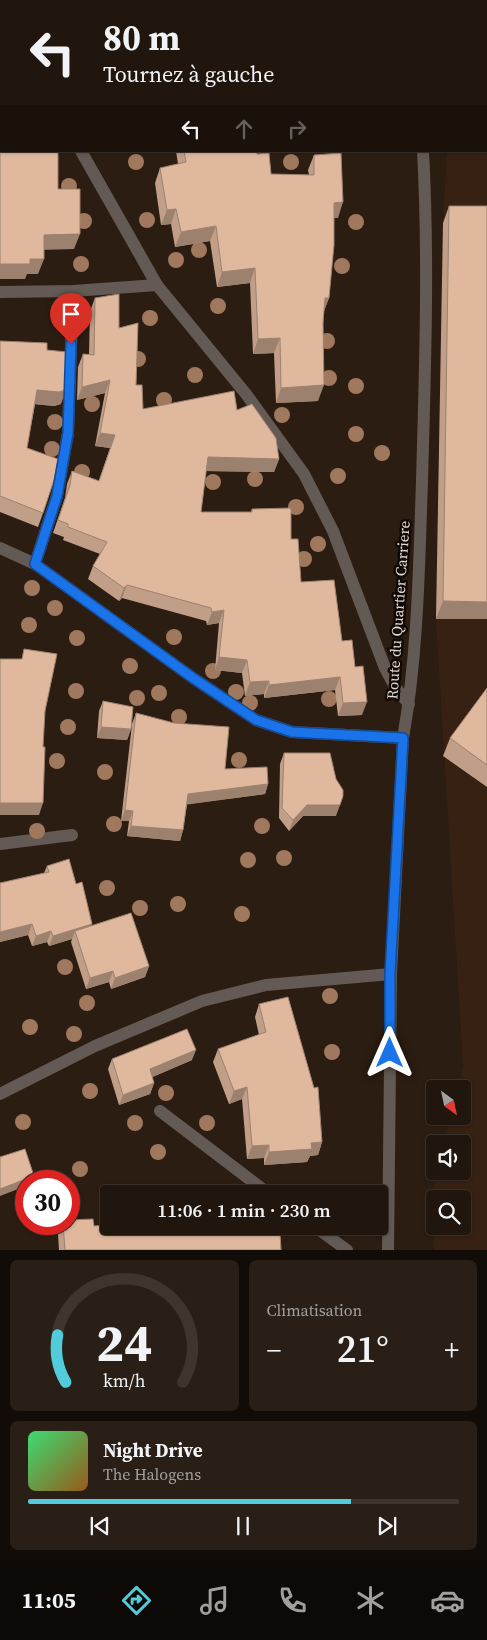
<!DOCTYPE html>
<html lang="fr">
<meta charset="utf-8">
<style>
:root{--surface:#21160e;--page:#291f17;--text:#f1f3f6;--muted:#a29f9e;--line:#3e352e;--accent:#52cbda}
body{margin:0;font-family:"Source Serif 4",serif;background:var(--page);color:var(--text);height:100vh;display:flex;flex-direction:column;font-size:19px;white-space:nowrap}
*{box-sizing:border-box;margin:0}
p{font-size:16px;color:var(--muted)}
.icon{flex:none;width:28px;height:28px;fill:none;stroke:currentColor;stroke-width:2;stroke-linecap:round;stroke-linejoin:round}
.map{position:relative;height:1250px;overflow:hidden}
.side{display:flex;flex-direction:column;gap:10px;padding:10px;background:#120c08;flex:1}
.side>*{flex:none}
.banner{position:absolute;left:0px;top:0px;width:488px;height:152px;box-shadow:0 1px 4px #0004,0 0 0 1px var(--line);background:#21160e;color:var(--text);overflow:hidden}
.needle{width:32px;rotate:147deg}
.tools{position:absolute;left:426px;top:1080px;display:grid;gap:10px}
.tools a{display:grid;place-items:center;width:45px;height:45px;border-radius:5px;background:var(--surface);box-shadow:0 1px 4px #0004,0 0 0 1px var(--line);font-size:25px}
.speed{position:absolute;left:15px;top:1170px;display:flex;gap:10px;font-size:25px;font-weight:700;text-align:center}
.speed>*{display:grid;place-content:center;width:65px;height:65px;border-radius:50%;background:var(--surface);box-shadow:0 1px 4px #0004,0 0 0 1px var(--line);line-height:1}
.speed .limit{border:8px solid #d22;background:#fff;color:#111}
.pin{position:absolute;display:grid;place-items:center;width:42px;height:42px;color:#fff;margin:-51px -21px;border-radius:50% 50% 50% 0;rotate:-45deg;box-shadow:0 0 5px #0007}
.pin .icon{rotate:45deg}
.me{position:absolute;width:55px;margin:-28px;rotate:0deg;stroke-linejoin:round;filter:drop-shadow(0 0 4px #0008)}
.turn{display:flex;align-items:center;gap:18px;height:105px;padding:0 20px;font-size:22px}
.turn .icon{width:65px;height:65px;stroke-width:2.5}
.turn b{display:block;font-size:35px;line-height:42px}
.lanes{display:flex;align-items:center;height:48px;padding:0 20px;background:#0003;justify-content:center;gap:25px;direction:ltr}
.lanes .off{opacity:.35}
.big{font-size:38px;font-weight:600;line-height:1.1}
.side .tile{flex:1;display:flex;flex-direction:column;justify-content:center;gap:8px;min-width:0;padding:0 18px;border-radius:8px;background:var(--page)}
.side .dial{align-items:center;gap:0}
.dial svg{height:130px;overflow:visible;fill:none;stroke:var(--line);stroke-width:7;stroke-linecap:round;text-anchor:middle}
.dial text{fill:var(--text);stroke:none}
.song{display:flex;align-items:center;gap:15px}
.cover{width:60px;height:60px;border-radius:8px;background:linear-gradient(135deg,hsl(140 70% 55%),hsl(30 70% 35%))}
.played{height:5px;border-radius:2px;background:linear-gradient(90deg,var(--accent) 75%,var(--line) 75%)}
.keys{display:flex;justify-content:space-around;direction:ltr}
.heat{display:flex;justify-content:space-between;align-items:center;font-size:28px;direction:ltr}
.side .tiles{flex:1;display:grid;gap:10px;grid-template-columns:1fr 1fr}
.tile:last-child{grid-column:span 2}
.trip{position:absolute;left:100px;top:1185px;width:288px;height:50px;border-radius:5px;background:var(--surface);box-shadow:0 1px 4px #0004,0 0 0 1px var(--line);font-weight:600;line-height:50px;text-align:center}
.dock{display:flex;height:80px;justify-content:space-around;align-items:center;background:#0d0906;color:var(--muted)}
.dock .icon{width:35px;height:35px}
.dock .on{color:var(--accent)}
.dock b{font-size:22px;color:var(--text)}
.map>svg:first-child{display:block}
.built{fill:#362112;fill-rule:evenodd}
.lines{fill:none;stroke-linecap:round;stroke-linejoin:round}
.minor{stroke:#635a55;stroke-width:12}
.tree{fill:#a0785d}
.wall{fill:#c09e88}
.shaded-wall{fill:#9c816f}
.building{fill:#dfb89e;stroke:#9c816f}
.route-casing{stroke:#114b97;stroke-width:12}
.route{stroke:#1a73e8;stroke-width:9}
.labels{text-anchor:middle;dominant-baseline:central;stroke-width:5;stroke-linejoin:round;paint-order:stroke}
.street-label{font-size:15px;fill:#e3d8d1;stroke:#100905}
</style>
<div class="map">
<svg width="487" height="1250" viewBox="0 0 487 1250">
<rect width="100%" height="100%" fill="#2c1d12"/>
<path class="built" d="M448,0H487V1250H434L430,1204L438,1171H462V1144H444L451,1116H462V1089H457L463,1066L436,619L443,223L447,151H486V1ZM435,1199H462V1226H435Z"/>
<g class="lines">
<path class="minor" d="M1,0V2
M415,0V1
M50,1L54,0
M486,74L487,75
M81,151L157,285L246,394L304,474L333,531L385,668L395,687L409,704
M0,292L73,291L157,285
M0,548L35,564L193,678L256,720L292,732L403,738
M35,564L57,496L68,433L73,291
M0,844L72,835
M0,1094L95,1046L202,1001L266,985L391,974
M160,1111L269,1194
M314,1226L347,1250
M388,1250L391,974L403,738C418,653 419,567 422,481C425,371 429,261 423,151"/>
</g>
<g class="tree">
<circle cx="136" cy="162" r="8"/>
<circle cx="291" cy="162" r="8"/>
<circle cx="69" cy="186" r="8"/>
<circle cx="147" cy="220" r="8"/>
<circle cx="84" cy="221" r="8"/>
<circle cx="356" cy="222" r="8"/>
<circle cx="199" cy="250" r="8"/>
<circle cx="176" cy="260" r="8"/>
<circle cx="81" cy="264" r="8"/>
<circle cx="342" cy="266" r="8"/>
<circle cx="218" cy="306" r="8"/>
<circle cx="150" cy="318" r="8"/>
<circle cx="327" cy="341" r="8"/>
<circle cx="138" cy="359" r="8"/>
<circle cx="195" cy="375" r="8"/>
<circle cx="329" cy="378" r="8"/>
<circle cx="356" cy="386" r="8"/>
<circle cx="164" cy="400" r="8"/>
<circle cx="92" cy="404" r="8"/>
<circle cx="282" cy="415" r="8"/>
<circle cx="55" cy="422" r="8"/>
<circle cx="356" cy="434" r="8"/>
<circle cx="52" cy="449" r="8"/>
<circle cx="382" cy="453" r="8"/>
<circle cx="82" cy="472" r="8"/>
<circle cx="338" cy="476" r="8"/>
<circle cx="255" cy="479" r="8"/>
<circle cx="213" cy="482" r="8"/>
<circle cx="296" cy="507" r="8"/>
<circle cx="318" cy="544" r="8"/>
<circle cx="304" cy="559" r="8"/>
<circle cx="32" cy="588" r="8"/>
<circle cx="55" cy="608" r="8"/>
<circle cx="29" cy="625" r="8"/>
<circle cx="174" cy="637" r="8"/>
<circle cx="77" cy="638" r="8"/>
<circle cx="130" cy="666" r="8"/>
<circle cx="213" cy="671" r="8"/>
<circle cx="76" cy="691" r="8"/>
<circle cx="236" cy="692" r="8"/>
<circle cx="159" cy="693" r="8"/>
<circle cx="137" cy="698" r="8"/>
<circle cx="329" cy="699" r="8"/>
<circle cx="250" cy="703" r="8"/>
<circle cx="179" cy="717" r="8"/>
<circle cx="68" cy="727" r="8"/>
<circle cx="239" cy="760" r="8"/>
<circle cx="57" cy="761" r="8"/>
<circle cx="105" cy="772" r="8"/>
<circle cx="114" cy="824" r="8"/>
<circle cx="262" cy="826" r="8"/>
<circle cx="37" cy="831" r="8"/>
<circle cx="284" cy="858" r="8"/>
<circle cx="248" cy="860" r="8"/>
<circle cx="107" cy="888" r="8"/>
<circle cx="178" cy="904" r="8"/>
<circle cx="140" cy="908" r="8"/>
<circle cx="242" cy="914" r="8"/>
<circle cx="65" cy="967" r="8"/>
<circle cx="330" cy="996" r="8"/>
<circle cx="87" cy="1003" r="8"/>
<circle cx="30" cy="1027" r="8"/>
<circle cx="74" cy="1034" r="8"/>
<circle cx="332" cy="1052" r="8"/>
<circle cx="90" cy="1091" r="8"/>
<circle cx="166" cy="1093" r="8"/>
<circle cx="23" cy="1122" r="8"/>
<circle cx="135" cy="1123" r="8"/>
<circle cx="207" cy="1123" r="8"/>
<circle cx="158" cy="1152" r="8"/>
<circle cx="80" cy="1169" r="8"/>
</g>
<path class="wall" d="M176,151H257V154L271,174L309,175L308,170L314,155L338,218H334L329,298L324,311L318,401L276,403L274,353L253,354L250,283L217,287L210,241L175,247L171,224L161,225L155,183L160,168L178,164Z
M449,206H487V619H436L443,223Z
M95,298L119,328L143,409L237,410L279,459L274,472L206,471L201,512H251L252,509L291,539L301,582L342,641L355,667L362,715L338,716L335,690L264,698V694L245,696L242,673L215,670L219,623L207,625L206,621L122,598L119,601L88,579L93,566L100,554L63,540L64,537L53,533L65,498L67,484L72,471L99,481L110,448L95,446L105,393L77,400L78,367L83,354H89L90,311Z
M0,341L47,350L61,404L54,406L35,404L27,448L43,513L38,527L0,512Z
M487,688V787L443,756L450,738Z
M103,701L131,729L127,740L97,738L99,711Z
M136,713L225,769L268,784L265,794L187,804L183,830L180,841L127,836L129,821H121L132,724Z
M284,753L336,816H303L289,831L279,818L280,764Z
M47,866L76,884L92,926L149,966L145,977L111,989L109,982L86,989L71,942L72,939L49,946L47,942L32,946L28,935L0,942V883L44,873Z
M259,1004L322,1142L318,1155L310,1156L307,1162L264,1165V1158L247,1159L242,1099L229,1104L213,1062L218,1049L259,1035L255,1017Z
M112,1059L192,1060L152,1077L154,1083L150,1094L119,1105L108,1069Z
M62,1224L94,1226L138,1227L240,1234L281,1250H59L58,1234Z"/>
<path class="shaded-wall" d="M343,202L338,218H328L334,203Z
M176,209L171,224L161,225L167,210Z
M216,226L210,241L175,247L181,232Z
M80,234L74,249L39,250L44,235Z
M30,259H44L38,274H27L25,279H0V264Z
M255,268L250,283L217,287L222,272Z
M325,298H329L323,313Z
M280,338L274,353L253,354L258,339Z
M110,380L105,393L77,400L82,387Z
M324,385L318,401L276,403L281,388Z
M37,390H66L61,404L54,406L32,404Z
M100,433L115,435L110,448L95,446Z
M208,457L279,459L274,472L203,471Z
M127,585L122,598L119,601L124,588Z
M443,601L487,602V619H436Z
M224,610L219,623L207,625L212,612Z
M219,657L247,660L242,673L215,670Z
M340,677L335,690L264,698L269,685Z
M269,681L264,694L245,696L250,682Z
M367,702L362,715L338,716L343,703Z
M101,727L131,729L127,740L97,738Z
M268,784L265,794L184,805L188,794Z
M0,803H43L39,815H0Z
M307,805H340L336,816H303L289,831L293,820Z
M125,810L133,811L129,821H121Z
M131,826L183,830L180,841L127,836Z
M32,924L28,935L0,942V932Z
M92,924L88,934L75,931L72,939L49,946L53,936Z
M51,931L47,942L32,946L36,936Z
M149,966L145,977L111,989L115,978Z
M113,971L109,982L86,989L90,978Z
M196,1050L192,1060L146,1080L150,1069Z
M154,1083L150,1094L119,1105L123,1095Z
M247,1087L242,1099L229,1104L234,1091Z
M322,1142L318,1155L310,1156L307,1162L264,1165L269,1152L311,1143Z
M269,1145L264,1158L247,1159L252,1146Z
M34,1176L32,1181H26V1186L0,1196V1189Z"/>
<path class="building" d="M284,0H308L309,1H273Z
M338,0H385V1H332Z
M0,99H1V151H58V189H80V234L44,235V259H30V264H0Z
M184,151H257V154L269,153L271,174L314,175V155L341,153L343,202L334,203V245L329,298H325L323,322L324,385L281,388L280,338L258,339L255,268L222,272L216,226L181,232L176,209L167,210L160,168L186,162Z
M449,206H487V602L443,601Z
M119,294V328L138,323L136,385H142L143,409L234,391L237,410L252,404L276,438L279,459L208,457L201,512H252V509L291,508V539H298L301,582L334,580L342,641L352,640L355,667L363,666L367,702L343,703L340,677L269,685V681L250,682L247,660L219,657L224,610L212,612L211,608L127,585L124,588L93,566L107,542L68,527V524L58,520L70,485L72,471L99,481L115,435L100,433L110,380L82,387L83,354L94,355L95,298Z
M0,341L47,343V350L67,352L66,390L59,392L37,390L27,448L58,459L54,480L43,513L0,496Z
M24,649L57,654L45,711L43,747H45L43,803H0V659H22Z
M487,688V765L450,738Z
M103,701L133,707L131,729L101,727Z
M136,713L174,723L229,727L225,769L267,767L268,784L188,794L183,830L131,826L133,811L125,810Z
M284,753H330L336,779L343,790V796L340,805H307L293,820L282,808Z
M69,859L76,884L82,882L92,924L53,936L51,931L36,936L32,924L0,932V883L49,872L47,866Z
M131,913L149,966L115,978L113,971L90,978L75,931Z
M288,997L314,1088L318,1087L322,1142L311,1143L312,1149L269,1152V1145L252,1146L247,1087L234,1091L218,1049L266,1032L259,1004Z
M187,1029L196,1050L150,1069L154,1083L123,1095L112,1059Z
M25,1149L34,1176L0,1189V1157Z
M93,1219L94,1226L109,1225V1226H138V1227L238,1226L240,1234L280,1232L281,1250H65L63,1224H69V1220Z"/>
<g class="lines">
<g class="route-casing">
<path id="route" d="M71,344L68,433L57,496L35,564L193,678L256,720L292,732L403,738L390,974V1053"/>
</g>
<use href="#route" class="route"/>
</g>
<g class="labels">
<g class="street-label">
<text transform="translate(398 610) rotate(-86)">Route du Quartier Carriere</text>
</g>
</g>
</svg>
<div class="tools">
<a><svg class="needle" viewBox="-14 -14 28 28"><path d="M0-13l5 13h-10z" fill="#e53935"/><path d="M0 13l5-13h-10z" fill="#a29f9e"/></svg></a>
<a><svg class="icon" aria-label="sound" viewBox="0 0 24 24"><path d="M4 9h4l5-4v14l-5-4H4zM17 9q2 3 0 6"/></svg></a>
<a><svg class="icon" aria-label="search" viewBox="0 0 24 24"><circle cx="10" cy="10" r="6"/><path d="M15 15l6 6"/></svg></a>
</div>
<div class="speed"><div class="limit">30</div></div>
<div class="pin" style="left:71px;top:344px;background:#d93025"><svg class="icon" aria-label="arrive" viewBox="0 0 24 24"><path d="M6 21V4h12l-3 4 3 4H6"/></svg></div>
<svg class="me" style="left:390px;top:1053px" viewBox="-20 -20 40 40"><path d="M0-17L14 15 0 8-14 15z" fill="#1a73e8" stroke="#fff" stroke-width="4"/></svg>
<div class="trip">11:06 · 1 min · 230 m</div>
<div class="banner">
<div class="turn"><svg class="icon" aria-label="left" viewBox="0 0 24 24"><path d="M17 20v-9H6M10 6l-5 5 5 5"/></svg><div><b>80 m</b>Tournez à gauche</div></div>
<div class="lanes"><svg class="icon" aria-label="left" viewBox="0 0 24 24"><path d="M17 20v-9H6M10 6l-5 5 5 5"/></svg><svg class="icon off" aria-label="ahead" viewBox="0 0 24 24"><path d="M12 20V5M6 11l6-6 6 6"/></svg><svg class="icon off" aria-label="right" viewBox="0 0 24 24"><path d="M7 20v-9h11M14 6l5 5-5 5"/></svg></div>
</div>
</div>
<section class="side">
<div class="tiles">
<div class="tile dial"><svg viewBox="0 0 100 80">
<path d="M14 69A42 42 0 1 1 86 69"/>
<path d="M14 69A42 42 0 0 1 9 40" stroke="#52cbda"/>
<text x="50" y="56" font-size="32" font-weight="700">24</text>
<text x="50" y="72" font-size="11">km/h</text>
</svg></div>
<div class="tile"><p>Climatisation</p>
<div class="heat"><a>−</a><b class="big">21°</b><a>+</a></div>
</div>
<div class="tile">
<div class="song"><i class="cover"></i><div><b>Night Drive</b><p>The Halogens</p></div></div>
<div class="played"></div>
<div class="keys"><svg class="icon" aria-label="previous" viewBox="0 0 24 24"><path d="M18 5L8 12l10 7zM5 5v14"/></svg><svg class="icon" aria-label="pause" viewBox="0 0 24 24"><path d="M8 5v14M16 5v14"/></svg><svg class="icon" aria-label="next" viewBox="0 0 24 24"><path d="M6 5l10 7-10 7zM19 5v14"/></svg></div>
</div>
</div>
</section>
<nav class="dock">
<b>11:05</b>
<svg class="icon on" aria-label="directions" viewBox="0 0 24 24"><path d="M12 3l9 9-9 9-9-9zM9 14v-3h6M13 9l2 2-2 2"/></svg>
<svg class="icon" aria-label="music" viewBox="0 0 24 24"><path d="M9 18V5l10-2v13"/><circle cx="6" cy="18" r="3"/><circle cx="16" cy="16" r="3"/></svg>
<svg class="icon" aria-label="phone" viewBox="0 0 24 24"><path d="M5 4h4l2 5-3 2q2 4 5 5l2-3 5 2v4C11 20 4 13 5 4z"/></svg>
<svg class="icon" aria-label="climate" viewBox="0 0 24 24"><path d="M12 3v18M4 7l16 10M4 17L20 7"/></svg>
<svg class="icon" aria-label="car" viewBox="0 0 24 24"><path d="M5 17H2v-5l4-1 3-4h7l3 4 3 1v5h-3M9 17h6M6 11h13"/><circle cx="7" cy="17" r="2"/><circle cx="17" cy="17" r="2"/></svg>
</nav>
